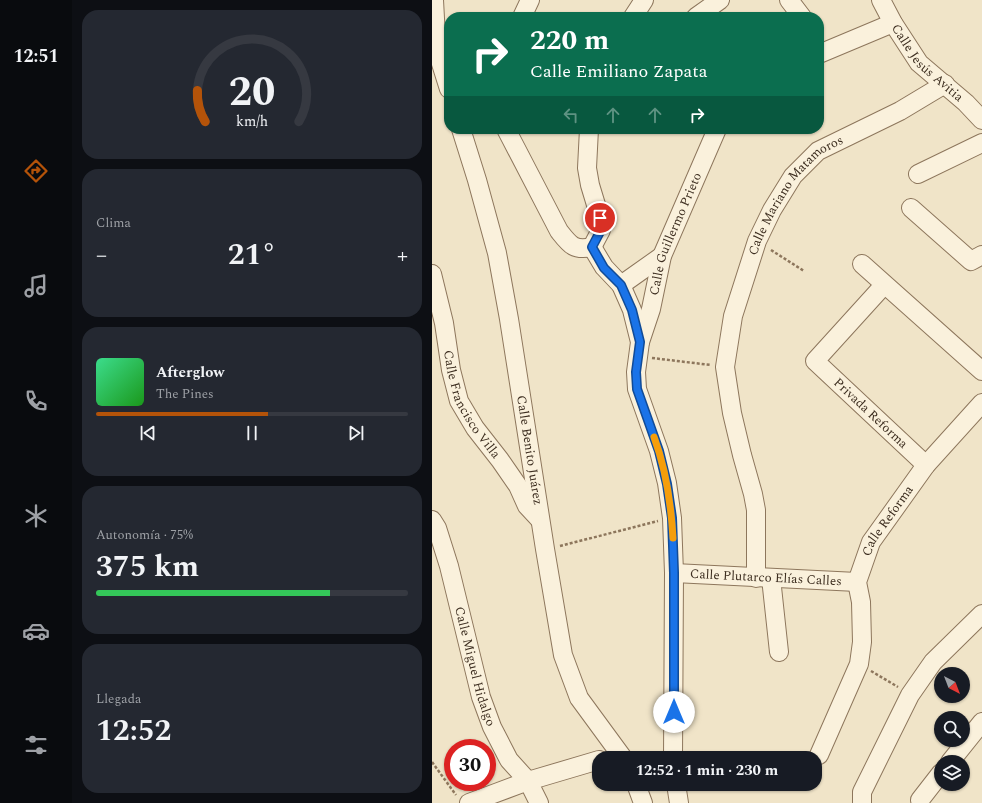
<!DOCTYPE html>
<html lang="es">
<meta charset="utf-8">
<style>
:root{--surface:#171b24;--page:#242831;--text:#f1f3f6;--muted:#9ea1a6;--line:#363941;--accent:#b45309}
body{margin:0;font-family:Spectral,serif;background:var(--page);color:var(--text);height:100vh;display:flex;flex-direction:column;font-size:15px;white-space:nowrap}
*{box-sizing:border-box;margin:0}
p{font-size:13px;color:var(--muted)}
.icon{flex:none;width:22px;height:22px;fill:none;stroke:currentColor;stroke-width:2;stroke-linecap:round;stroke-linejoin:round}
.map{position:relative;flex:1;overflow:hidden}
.panel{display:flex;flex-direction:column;gap:10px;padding:10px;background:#0d0f14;width:360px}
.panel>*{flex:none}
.banner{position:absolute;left:12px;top:12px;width:380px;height:122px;border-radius:16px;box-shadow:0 1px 3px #0004;background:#0b6e4f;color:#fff;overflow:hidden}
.needle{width:26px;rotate:138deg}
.controls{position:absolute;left:502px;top:667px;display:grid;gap:8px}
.controls a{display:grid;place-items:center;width:36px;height:36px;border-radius:50%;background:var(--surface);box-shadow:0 1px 3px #0004;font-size:20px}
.speed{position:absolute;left:12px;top:739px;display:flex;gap:8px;font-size:20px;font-weight:700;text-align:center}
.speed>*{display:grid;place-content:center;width:52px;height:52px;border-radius:50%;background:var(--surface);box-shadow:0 1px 3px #0004;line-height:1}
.speed .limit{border:6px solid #d22;background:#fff;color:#111}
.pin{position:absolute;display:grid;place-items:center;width:34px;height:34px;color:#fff;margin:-17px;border:2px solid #fff;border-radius:50%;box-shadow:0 1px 4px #0007}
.me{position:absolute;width:44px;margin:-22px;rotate:0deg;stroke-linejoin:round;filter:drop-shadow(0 0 3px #0008)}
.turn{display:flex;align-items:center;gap:14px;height:84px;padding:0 20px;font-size:18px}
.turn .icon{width:52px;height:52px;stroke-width:2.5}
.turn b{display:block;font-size:28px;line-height:34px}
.lanes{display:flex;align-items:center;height:38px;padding:0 20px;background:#0003;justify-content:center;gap:20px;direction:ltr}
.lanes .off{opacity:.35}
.big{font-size:30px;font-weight:700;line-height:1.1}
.panel .tile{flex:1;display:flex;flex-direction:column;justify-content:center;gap:6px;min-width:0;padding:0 14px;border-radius:16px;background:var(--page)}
.panel .dial{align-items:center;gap:0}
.dial svg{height:104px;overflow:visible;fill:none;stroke:var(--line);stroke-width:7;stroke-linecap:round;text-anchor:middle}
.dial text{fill:var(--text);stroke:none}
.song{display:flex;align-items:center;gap:12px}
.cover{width:48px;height:48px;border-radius:6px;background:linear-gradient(135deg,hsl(150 70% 55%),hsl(120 70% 35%))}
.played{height:4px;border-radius:2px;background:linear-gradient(90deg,var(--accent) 55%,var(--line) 55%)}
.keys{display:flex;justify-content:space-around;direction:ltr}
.heat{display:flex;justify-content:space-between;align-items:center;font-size:22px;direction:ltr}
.charge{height:6px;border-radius:3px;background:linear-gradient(90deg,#34c759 75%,var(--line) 0)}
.trip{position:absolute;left:160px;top:751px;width:230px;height:40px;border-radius:16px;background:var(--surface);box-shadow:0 1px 3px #0004;font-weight:700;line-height:40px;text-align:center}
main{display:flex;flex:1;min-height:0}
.tabs{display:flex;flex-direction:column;width:72px;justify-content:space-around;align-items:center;background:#090b0e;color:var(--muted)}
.tabs .icon{width:28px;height:28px}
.tabs .on{color:var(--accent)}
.tabs b{font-size:18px;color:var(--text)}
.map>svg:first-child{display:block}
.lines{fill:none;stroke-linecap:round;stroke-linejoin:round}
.minor-casing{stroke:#8d765c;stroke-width:20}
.path{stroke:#8d765c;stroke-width:2.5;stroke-dasharray:3 2;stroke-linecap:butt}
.minor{stroke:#faf1dc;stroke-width:18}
.route-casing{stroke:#114b97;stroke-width:10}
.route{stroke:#1a73e8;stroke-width:7}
.slow{stroke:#f59e0b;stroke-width:7}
.labels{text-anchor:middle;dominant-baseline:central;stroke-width:3;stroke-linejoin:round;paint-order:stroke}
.street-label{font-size:13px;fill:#3d2e20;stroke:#f7eed8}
</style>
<main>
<nav class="tabs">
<b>12:51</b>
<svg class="icon on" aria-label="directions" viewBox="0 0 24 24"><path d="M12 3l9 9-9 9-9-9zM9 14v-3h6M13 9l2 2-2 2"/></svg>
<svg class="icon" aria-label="music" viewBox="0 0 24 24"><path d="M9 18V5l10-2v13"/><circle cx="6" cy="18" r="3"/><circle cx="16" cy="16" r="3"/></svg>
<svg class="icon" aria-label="phone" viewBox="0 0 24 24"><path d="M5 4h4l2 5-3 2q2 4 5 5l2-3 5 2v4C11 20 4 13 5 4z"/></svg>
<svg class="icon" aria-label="climate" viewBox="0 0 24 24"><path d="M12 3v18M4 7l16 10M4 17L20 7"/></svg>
<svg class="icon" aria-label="car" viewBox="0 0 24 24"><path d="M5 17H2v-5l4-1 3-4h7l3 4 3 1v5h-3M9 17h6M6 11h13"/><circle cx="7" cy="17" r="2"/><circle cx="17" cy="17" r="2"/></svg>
<svg class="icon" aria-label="filters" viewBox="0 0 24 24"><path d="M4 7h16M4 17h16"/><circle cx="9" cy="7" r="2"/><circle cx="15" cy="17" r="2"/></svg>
</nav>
<section class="panel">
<div class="tile dial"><svg viewBox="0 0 100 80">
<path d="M14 69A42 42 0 1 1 86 69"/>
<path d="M14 69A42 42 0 0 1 8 45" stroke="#b45309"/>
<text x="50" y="56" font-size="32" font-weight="700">20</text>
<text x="50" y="72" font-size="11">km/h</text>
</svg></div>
<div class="tile"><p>Clima</p>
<div class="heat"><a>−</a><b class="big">21°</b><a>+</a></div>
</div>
<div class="tile">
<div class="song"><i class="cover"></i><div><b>Afterglow</b><p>The Pines</p></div></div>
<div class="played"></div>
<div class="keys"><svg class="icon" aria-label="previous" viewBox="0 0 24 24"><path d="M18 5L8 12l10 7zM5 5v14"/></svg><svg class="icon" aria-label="pause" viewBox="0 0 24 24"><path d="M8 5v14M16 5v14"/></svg><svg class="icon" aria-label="next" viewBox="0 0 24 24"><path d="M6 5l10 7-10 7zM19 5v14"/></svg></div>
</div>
<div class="tile"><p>Autonomía · 75%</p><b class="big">375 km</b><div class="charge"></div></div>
<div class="tile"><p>Llegada</p><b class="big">12:52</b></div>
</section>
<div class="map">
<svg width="550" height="803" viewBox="0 0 550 803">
<rect width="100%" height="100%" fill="#f0e4c8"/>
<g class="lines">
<g class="minor-casing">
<g id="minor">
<path d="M2,0L4,37L6,54L17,89"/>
<path d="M357,0L370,17"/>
<path id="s1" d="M449,0L461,23L487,63L534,103L550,120"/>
<path d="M90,17L98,0"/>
<path d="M201,17L212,0"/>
<path d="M264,17L288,0"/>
<path d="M387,54L461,23"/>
<path id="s2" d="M29,129L45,180L65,253L77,319L113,549L131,655L147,698L191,758"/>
<path d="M74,129L127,231C138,245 142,251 160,247"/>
<path d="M157,129L155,168L158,185L168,218L169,230L160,247"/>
<path d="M486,174L550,143"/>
<path d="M479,208L539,261L550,255"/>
<path d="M160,247L172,267L189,285L200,310L208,342L204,372L205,389L227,451L235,483L240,518L242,573L241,758"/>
<path d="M430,264L550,371"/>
<path id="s3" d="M0,274L12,323L19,370L27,401L43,428L68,460L86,486L95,506L108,520"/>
<path d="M189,285L230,256"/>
<path id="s4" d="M452,285L383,361L494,465"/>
<path id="s5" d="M208,342L219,309L230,256L285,129"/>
<path id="s6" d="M0,520L5,528L17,566L49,697L60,727L77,760L96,781L107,803"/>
<path id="s7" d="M242,573L425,582"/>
<path id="s8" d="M324,578V510L321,494L310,455L300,413L293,367L301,316L325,241L340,210L361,176L386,151L468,111L513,84"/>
<path d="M339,578L347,652"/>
<path id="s9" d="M387,755L427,664L430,642L429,602L425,582L439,542L494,465L550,403"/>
<path d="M518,762L550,722"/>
<path d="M204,784L211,803"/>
<path d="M244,784L247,803"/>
<path d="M488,800L509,773"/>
<path d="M37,803L96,781L167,760"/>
<path d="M430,803V792L478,695L501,662L550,614"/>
</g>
</g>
<path class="path" d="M339,250L372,271
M220,358L279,365
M128,546L226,521
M439,671L466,687
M0,762L24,795"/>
<use href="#minor" class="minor"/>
</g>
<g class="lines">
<g class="route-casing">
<path id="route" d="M168,218L169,230L160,247L172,268L189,285L200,310L208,342L204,372L205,389L227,451L235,484L240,518L242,573V712"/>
</g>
<use href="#route" class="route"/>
<path class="slow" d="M222,437C234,469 239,503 241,538"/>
</g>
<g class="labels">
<g class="street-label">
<text stroke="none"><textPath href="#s1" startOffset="79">Calle Jesús Avitia</textPath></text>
<text stroke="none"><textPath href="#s8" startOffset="406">Calle Mariano Matamoros</textPath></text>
<text stroke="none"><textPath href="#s5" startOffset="114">Calle Guillermo Prieto</textPath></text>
<text stroke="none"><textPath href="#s3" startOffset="138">Calle Francisco Villa</textPath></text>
<text stroke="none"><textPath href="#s4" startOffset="179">Privada Reforma</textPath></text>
<text stroke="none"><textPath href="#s2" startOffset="329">Calle Benito Juárez</textPath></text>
<text stroke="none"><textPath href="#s9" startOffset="251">Calle Reforma</textPath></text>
<text stroke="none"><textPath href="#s7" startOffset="92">Calle Plutarco Elías Calles</textPath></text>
<text stroke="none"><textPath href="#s6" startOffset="153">Calle Miguel Hidalgo</textPath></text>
</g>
</g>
</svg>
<div class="controls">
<a><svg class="needle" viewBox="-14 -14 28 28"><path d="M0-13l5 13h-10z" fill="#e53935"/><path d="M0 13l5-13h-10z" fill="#9ea1a6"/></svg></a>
<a><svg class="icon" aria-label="search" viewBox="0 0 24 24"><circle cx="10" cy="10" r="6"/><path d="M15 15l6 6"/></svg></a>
<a><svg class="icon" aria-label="layers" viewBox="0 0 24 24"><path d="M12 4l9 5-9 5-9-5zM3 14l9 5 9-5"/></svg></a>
</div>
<div class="speed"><div class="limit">30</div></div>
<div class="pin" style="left:168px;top:218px;background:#d93025"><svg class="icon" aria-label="arrive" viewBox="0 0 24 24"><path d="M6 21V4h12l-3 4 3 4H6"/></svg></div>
<svg class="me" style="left:242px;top:712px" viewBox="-20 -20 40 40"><circle r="19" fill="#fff"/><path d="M0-13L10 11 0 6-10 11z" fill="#1a73e8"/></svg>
<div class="trip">12:52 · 1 min · 230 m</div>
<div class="banner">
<div class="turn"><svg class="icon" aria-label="right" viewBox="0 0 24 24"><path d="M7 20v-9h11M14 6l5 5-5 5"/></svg><div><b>220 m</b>Calle Emiliano Zapata</div></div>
<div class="lanes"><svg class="icon off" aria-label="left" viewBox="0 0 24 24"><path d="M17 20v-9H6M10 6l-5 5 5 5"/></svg><svg class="icon off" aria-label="ahead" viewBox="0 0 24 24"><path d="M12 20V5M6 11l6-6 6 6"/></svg><svg class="icon off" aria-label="ahead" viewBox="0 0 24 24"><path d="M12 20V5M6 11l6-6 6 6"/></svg><svg class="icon" aria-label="right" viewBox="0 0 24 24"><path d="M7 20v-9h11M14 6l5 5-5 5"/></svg></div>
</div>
</div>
</main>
